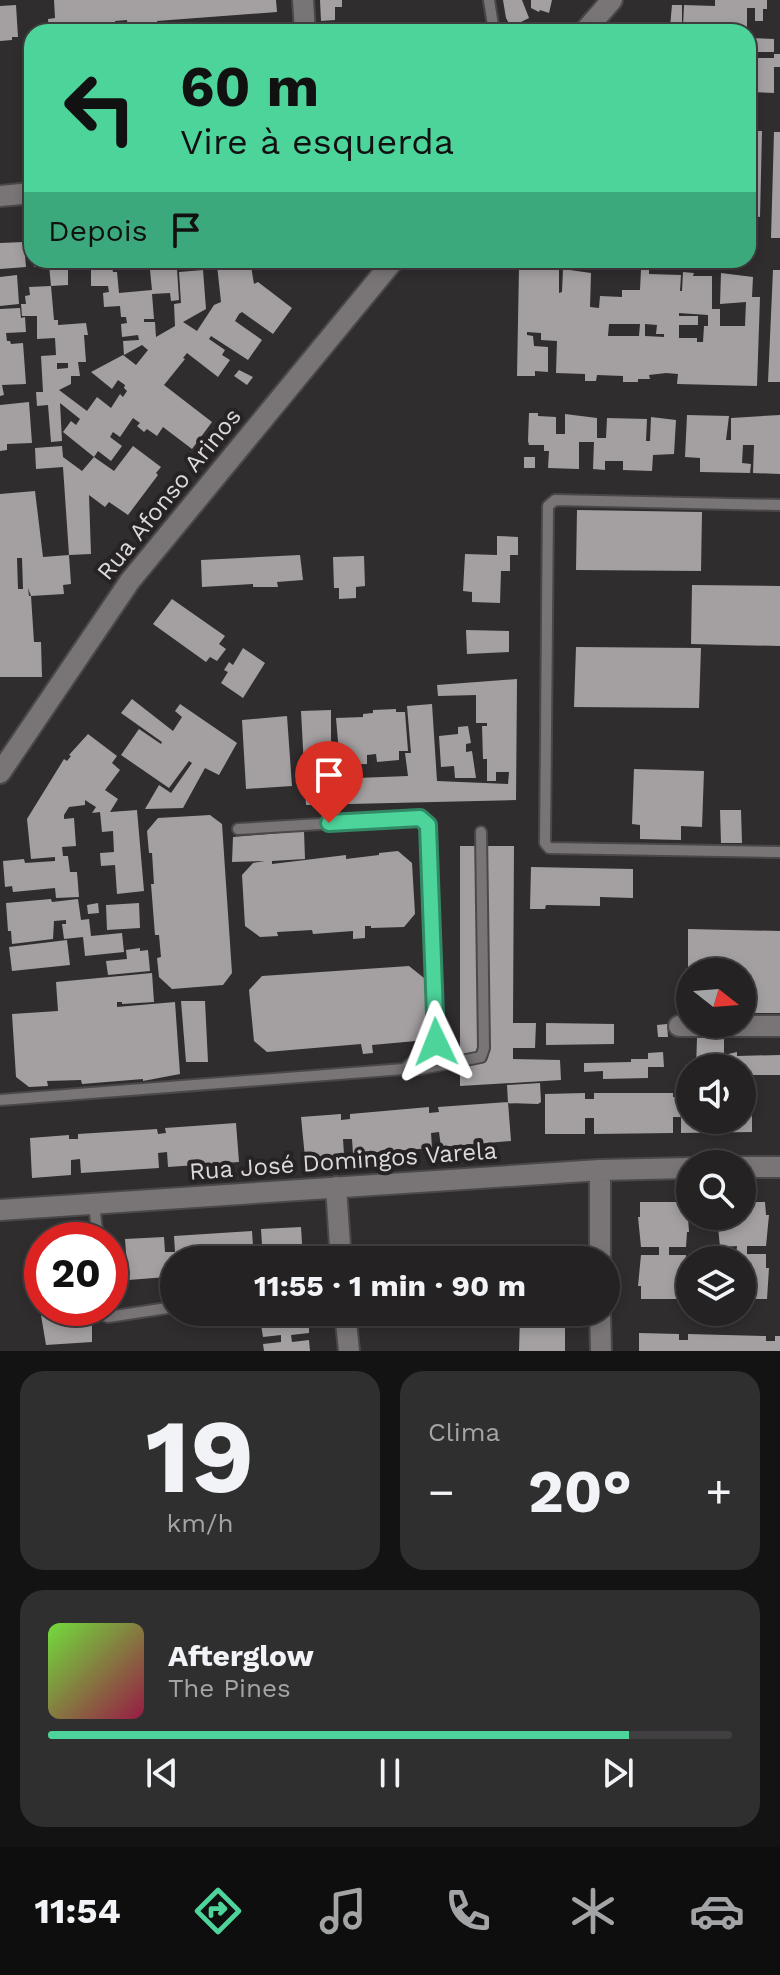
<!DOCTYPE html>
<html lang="pt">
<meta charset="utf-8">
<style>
:root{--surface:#242223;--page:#302f30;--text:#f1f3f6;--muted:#a3a4a6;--line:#413f41;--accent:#4cd49b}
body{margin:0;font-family:"Work Sans",sans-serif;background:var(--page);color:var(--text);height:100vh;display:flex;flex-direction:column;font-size:30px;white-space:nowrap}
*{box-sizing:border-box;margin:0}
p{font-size:26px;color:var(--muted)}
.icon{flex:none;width:44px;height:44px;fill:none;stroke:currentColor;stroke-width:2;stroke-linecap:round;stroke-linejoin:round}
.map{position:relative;height:1351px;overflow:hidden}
.sheet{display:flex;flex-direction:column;gap:20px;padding:20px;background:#141313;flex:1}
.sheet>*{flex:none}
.guide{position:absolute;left:24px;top:24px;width:732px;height:244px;border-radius:24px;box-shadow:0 4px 12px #0003,0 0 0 2px var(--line);background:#4cd49b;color:#111;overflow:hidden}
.needle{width:52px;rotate:107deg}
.controls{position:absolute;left:676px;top:958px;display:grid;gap:16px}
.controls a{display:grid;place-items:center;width:80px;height:80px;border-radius:50%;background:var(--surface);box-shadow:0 4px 12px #0003,0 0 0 2px var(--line);font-size:40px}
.speed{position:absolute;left:24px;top:1222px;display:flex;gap:16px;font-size:40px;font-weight:700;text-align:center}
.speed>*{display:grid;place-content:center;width:104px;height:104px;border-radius:50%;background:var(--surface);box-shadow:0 4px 12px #0003,0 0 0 2px var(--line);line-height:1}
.speed .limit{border:12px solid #d22;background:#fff;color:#111}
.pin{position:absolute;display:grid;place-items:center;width:68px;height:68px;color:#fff;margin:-82px -34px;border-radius:50% 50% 50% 0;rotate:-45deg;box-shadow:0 0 8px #0007}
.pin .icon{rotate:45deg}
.me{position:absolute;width:88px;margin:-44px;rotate:358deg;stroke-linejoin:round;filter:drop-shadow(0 0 6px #0008)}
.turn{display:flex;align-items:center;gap:28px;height:168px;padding:0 24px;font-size:36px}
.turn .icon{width:104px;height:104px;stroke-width:2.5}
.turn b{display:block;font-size:56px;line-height:68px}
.then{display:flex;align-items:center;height:76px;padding:0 24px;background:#0003;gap:16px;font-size:30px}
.big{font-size:60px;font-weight:700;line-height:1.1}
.sheet .tile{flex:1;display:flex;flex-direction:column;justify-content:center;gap:12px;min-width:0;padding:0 28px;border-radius:24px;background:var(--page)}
.sheet .dial{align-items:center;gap:0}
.dial b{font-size:104px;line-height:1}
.song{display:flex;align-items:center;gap:24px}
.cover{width:96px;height:96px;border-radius:12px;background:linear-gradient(135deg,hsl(100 70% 55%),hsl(340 70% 35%))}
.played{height:8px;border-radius:4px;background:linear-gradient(90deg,var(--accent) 85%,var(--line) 85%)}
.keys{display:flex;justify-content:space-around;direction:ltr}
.heat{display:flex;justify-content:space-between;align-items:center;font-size:44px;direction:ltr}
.sheet .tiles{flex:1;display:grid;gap:20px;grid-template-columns:1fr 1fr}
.tile:last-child{grid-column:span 2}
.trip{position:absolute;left:160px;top:1246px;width:460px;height:80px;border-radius:40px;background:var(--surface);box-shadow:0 4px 12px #0003,0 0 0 2px var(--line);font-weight:700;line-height:80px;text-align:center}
.dock{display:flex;height:128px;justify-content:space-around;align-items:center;background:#0e0e0e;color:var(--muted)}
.dock .icon{width:56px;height:56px}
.dock .selected{color:var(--accent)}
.dock b{font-size:36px;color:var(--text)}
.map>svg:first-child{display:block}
.building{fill:#a4a0a2;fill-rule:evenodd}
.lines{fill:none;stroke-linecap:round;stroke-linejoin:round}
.lane-casing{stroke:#4b484a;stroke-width:14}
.street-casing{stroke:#4b484a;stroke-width:24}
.lane{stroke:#797577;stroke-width:10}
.street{stroke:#797577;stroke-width:20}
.route-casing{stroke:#318a65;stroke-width:20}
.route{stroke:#4cd49b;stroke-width:14}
.labels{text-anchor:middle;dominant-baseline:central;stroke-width:8;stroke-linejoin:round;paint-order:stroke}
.street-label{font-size:24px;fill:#dbd9da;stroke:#272325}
</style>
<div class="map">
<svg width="780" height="1351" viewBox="0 0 780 1351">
<rect width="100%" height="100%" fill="#302d2f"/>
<path class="building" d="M54,0H276L277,12L157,21L158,32H128L127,20L115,21L116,32H49L48,19L55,18Z
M320,0H342V7H335V20L321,21Z
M503,0H522L529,18L511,27L506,18Z
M531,0H552L549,13L540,10L539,12L531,8Z
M715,0H767V9H763V21H755V8H747V29L683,27L684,5L715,6Z
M16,5L18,37H12V40L0,41V6Z
M672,5H682V27H670Z
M480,27V32H456L455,29Z
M748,38L774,39V52H748Z
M774,54H780V67H774V93L748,92V58H774Z
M748,131H762L760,217L752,216L751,233H748Z
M774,132H780V238H771Z
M32,229V238H24L23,230Z
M24,242L26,267L0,269V243Z
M33,260H68V285L51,286L54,320H58V325L86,323L88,335H84L86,362H78L80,376H71V384L59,390L87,411L97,397L111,408L120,394L123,397L127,391L124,388L125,385L118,380L112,389L91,372L123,355L136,365L148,350L142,345L124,355L123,341L139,340L138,335L122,337L121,324L127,323L126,317H121L120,306L104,307L103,293L109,292L108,286H91V260H111L113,272H117L119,293L152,290L149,260H183L184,268L177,269L179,300L171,301L170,293L152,294L154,319H144V322H155L156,337L175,326L174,304L181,303L179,272L203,270L206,309L183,322L197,331L214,305L221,302L217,265L229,263L230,269L251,266L254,284L258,282L292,308L273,334L242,312L239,314L235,321L262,340L248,360L211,336L209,339L225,350L222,355L230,360L218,377L187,353L183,358L185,359L164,385L212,422L192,449L163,427L157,436L147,429L144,432L137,426L140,423L133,418L120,437L113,432L110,437L122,446L111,461L98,451L94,457L114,471L133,446L161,467L156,473L158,475L128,515L109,502L105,507L89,495L91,554L69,555L63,467L36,469L35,448L62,446L63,457L82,471L94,457L63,432L71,421L76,425L80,419L60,403L62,441L51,442L48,405L37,406L36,392H43L41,356L56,355L55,338L37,339V316H22L21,304H26L25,296L30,295L29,287L51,286L49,265L34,267ZM57,363H68V368L57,369Z
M519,267L559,268V293L562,292L563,269L591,273L590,307L599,308L600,296L622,297V290H640L641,270H649V274L681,275L680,291H682L683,272L694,273L693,276H712V309H720V326H745L746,302L720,304L721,273L753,277L752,297H760L757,386L677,384L678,374L666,373L649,375L650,379H638V382H623V376L597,375L596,381H585V374L556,373L557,341L541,340V333L527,332V335L533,336L534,346L548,347V372L535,371V376H517ZM679,313L708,315V326H704L703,342H697V338H679V325H698V316H679ZM609,324H640L639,336H608ZM645,324L657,325L656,334H664V337L645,336Z
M773,270H780V382H768Z
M17,275L19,304L0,306V277Z
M20,308L21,318L25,317L26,332L6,333L7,341H10L11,344L23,343L26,384L2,385L4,395L0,396V309Z
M239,370L253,377L247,385L234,376Z
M29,402L32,443L7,444V450L0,451V405Z
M529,413H538V416L556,417V434H565V414L597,418V438H606L607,418L647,419L646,441H650L651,417L676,420L674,454L653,455L652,471L623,470V461H605V470L593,469L594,442H579V469L548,468L549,451H544V445H529L528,441Z
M687,415L729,416L726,440H731V418L780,415V474L753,473L754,445H743L742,463L751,464L750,473L700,472V458L685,457Z
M524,457H535V468H524Z
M35,491L43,557L69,555L71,584L63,585L64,594L31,596L28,588L29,596H31L34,642H41L42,677H0V494ZM17,558H22L23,589H18Z
M577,510L702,512L701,571L576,570Z
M497,536L518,537V555H510V571H501L500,603L472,602V592L463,591L465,554L497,555Z
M300,555L303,580L277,582L278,587H253V584L202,587L201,560Z
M364,556L365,586L356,587V598L339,599V588H334L333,557Z
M692,585L780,586V646L691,644Z
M172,599L225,636L219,644L226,649L217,661L210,657L206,662L153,624Z
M466,630L509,631V652L467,654Z
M576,647L701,648L699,708L574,707Z
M243,648L265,663L243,698L221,683L228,672L224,670L229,662L233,665Z
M517,679L516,800L306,805L301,711L331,710V779L408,776L405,753H411L407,706L432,704L437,781L508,784L509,772H496V781H487V759H483L482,726H487V723H476V695L438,696L437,685Z
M132,699L173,731L182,717L175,711L180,704L237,743L219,775L205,768L183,808L145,809L159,785L171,793L192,763L189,761L169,788L121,755L139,729L161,744L162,742L121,713Z
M396,709V712H405L408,751H399V760L377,762L376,754L367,755V764L340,765L336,718L363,717V714L373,713V710Z
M287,716L292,786L246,789L242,720Z
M468,726L471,743L466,744V752L472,751L476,778H455L454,766L441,767L439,736L458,734V727Z
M88,734L117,756L112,763L120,770L105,790L118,799L110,812L137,810L144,891L117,894L115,865L101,866L100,853L114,852L113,831L102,832L100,812L92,813L96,807L85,800V805L69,807L64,815V819L74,818L76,846L62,847L63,856H68L70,872H77L79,897L56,898L55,888L13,892L12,886L5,887L3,861L24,859L25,863L55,861V857L31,859L27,819L64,759L67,761L71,756L69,755Z
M634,769L704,771L702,827L681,826V840L640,839V825L632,824Z
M720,810H741L742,843H721Z
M210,815L222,824L232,973L223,985L172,989L159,977L157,958L161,957L159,935H155L151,884H154L152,853H149L147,831L158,818Z
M304,831L305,859L272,861V864L346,855V859L379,855V853L398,851L412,863L415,914L404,927L371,928V926H365V938L353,939V931L313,934L312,930L277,932L278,936L260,937L245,926L242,875L253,863L265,861L232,862L233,837Z
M460,846H514L513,1023H536L535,1048H513V1059L560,1060L561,1080L460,1086Z
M531,867L633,869V898L600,897V906L546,905L545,909H530Z
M51,899L52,902L78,899L81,920L89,919L91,936L122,933L124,952L85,956L83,937L64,939L62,924H66V920L54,921L53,939L12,944L11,931H8L6,903Z
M98,903L99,913L88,914L87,905Z
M139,903L140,928L107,930L106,905Z
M688,929L780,931V1013H742V972H688Z
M67,940L70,965L12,971L9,947Z
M140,948V951L148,950L150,971L108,975L106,961L127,959L126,950Z
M409,966L424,978L427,1028L416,1041L372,1045L373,1053L363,1054L361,1044L267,1052L254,1041L249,990L262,976Z
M152,973L154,1002L122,1004V1002H117V1007L175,1002L180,1074L143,1081V1079L82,1084L81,1080L47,1081L48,1086L29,1087L16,1077L12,1014L58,1011L56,982Z
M181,1001H205L208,1062H186Z
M546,1023L614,1024V1044L546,1045Z
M667,1024L668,1037H658L657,1025Z
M724,1037V1055L737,1052V1056L780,1055V1075H742V1068H696L697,1038Z
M663,1052L664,1067H648V1078L603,1079V1071L584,1072V1063L631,1062V1059H648V1053Z
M540,1083L541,1102L538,1104L508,1103L507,1085Z
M742,1091H752V1132L681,1133V1117H673V1133L594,1134V1118H585V1134H545V1094L585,1093V1099H594V1093H673V1097H682V1092H690V1120H742Z
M508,1102L511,1141L441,1147L439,1132L431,1133L432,1148L353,1154L352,1139H343L344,1155L305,1158L301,1117L341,1114V1120L350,1119V1114L429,1107V1113L439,1112L438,1107Z
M236,1123L239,1162L168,1167L167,1152L158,1153L159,1168L81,1173L80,1159L71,1160V1175L32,1178L30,1138L69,1135V1139H78V1134L157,1129L158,1134L166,1133L165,1128Z
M640,1202H687L689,1232H687L686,1247H669V1255H686V1269H689L687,1299H641V1286H638L641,1255H659V1247H641L638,1217H640Z
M742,1202H765L766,1215H769L766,1246H747V1254H766V1268H769L767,1299H742V1276H747V1272H742V1260H720V1254L736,1255L737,1246L720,1247L717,1216H742Z
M301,1227L303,1260H174V1271H167V1277L128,1280L125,1239L164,1237L165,1252H175L174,1236L252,1231L253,1246L262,1245L261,1229Z
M107,1230V1240H87L86,1231Z
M42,1248V1279H38L39,1249Z
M43,1308H89V1312L92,1311V1342L46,1345L41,1315H43Z
M185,1312H193V1322L185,1323Z
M259,1312H279V1318L289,1317V1312H309V1333L291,1335L292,1342L309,1340L310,1351H264L263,1344L281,1342V1335L263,1337Z
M403,1312H446V1314L404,1318Z
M520,1317L565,1318V1351H519Z
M639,1333L679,1334V1340H688V1334L766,1336V1341H775V1336H780V1351H639Z"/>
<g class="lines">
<g class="lane-casing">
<path id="lane" d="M489,0L494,32
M780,505L555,500L548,506L545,843L549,848L780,852
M404,1069H421L481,1057L484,1048L481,832
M0,1100L404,1069L436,1042L428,825L420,818L238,829
M94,1204L97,1231
M104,1308V1315L108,1317L174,1307"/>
</g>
<g class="street-casing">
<path id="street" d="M303,0L305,32
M584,32L612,0
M0,196L32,193
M0,773L130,581L394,260
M679,1026H780
M742,1167H780
M600,1170V1260
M336,1187L341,1260
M0,1210L600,1170L690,1168
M345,1312L349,1351
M600,1312L601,1351"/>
</g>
<use href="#lane" class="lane"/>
<use href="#street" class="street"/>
</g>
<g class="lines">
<g class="route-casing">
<path id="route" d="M329,823L420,818L428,825L436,1042"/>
</g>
<use href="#route" class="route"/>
</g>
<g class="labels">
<g class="street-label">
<text transform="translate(169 494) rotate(-51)">Rua Afonso Arinos</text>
<text transform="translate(343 1161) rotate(-4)">Rua José Domingos Varela</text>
</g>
</g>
</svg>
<div class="controls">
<a><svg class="needle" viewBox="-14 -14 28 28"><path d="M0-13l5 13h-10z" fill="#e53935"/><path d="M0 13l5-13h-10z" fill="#a3a4a6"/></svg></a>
<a><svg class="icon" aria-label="sound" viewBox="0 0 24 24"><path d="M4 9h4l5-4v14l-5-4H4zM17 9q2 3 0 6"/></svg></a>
<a><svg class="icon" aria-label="search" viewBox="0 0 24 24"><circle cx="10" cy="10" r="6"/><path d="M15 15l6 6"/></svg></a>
<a><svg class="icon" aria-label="layers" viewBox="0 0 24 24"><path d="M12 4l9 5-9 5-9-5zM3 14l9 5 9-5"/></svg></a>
</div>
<div class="speed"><div class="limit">20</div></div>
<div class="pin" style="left:329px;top:823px;background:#d93025"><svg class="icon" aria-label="arrive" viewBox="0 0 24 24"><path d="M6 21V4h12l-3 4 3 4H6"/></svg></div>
<svg class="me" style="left:436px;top:1042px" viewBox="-20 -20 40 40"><path d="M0-17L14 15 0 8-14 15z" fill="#4cd49b" stroke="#fff" stroke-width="4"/></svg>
<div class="trip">11:55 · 1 min · 90 m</div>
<div class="guide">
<div class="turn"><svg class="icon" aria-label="left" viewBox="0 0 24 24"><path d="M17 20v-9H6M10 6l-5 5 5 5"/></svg><div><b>60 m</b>Vire à esquerda</div></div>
<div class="then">Depois<svg class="icon" aria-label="arrive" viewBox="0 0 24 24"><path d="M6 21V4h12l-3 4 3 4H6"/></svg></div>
</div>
</div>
<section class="sheet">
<div class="tiles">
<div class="tile dial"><b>19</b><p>km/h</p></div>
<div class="tile"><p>Clima</p>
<div class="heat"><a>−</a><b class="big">20°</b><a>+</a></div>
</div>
<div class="tile">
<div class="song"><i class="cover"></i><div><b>Afterglow</b><p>The Pines</p></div></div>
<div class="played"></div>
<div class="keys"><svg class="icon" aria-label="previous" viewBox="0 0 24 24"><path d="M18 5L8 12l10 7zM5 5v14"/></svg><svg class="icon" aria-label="pause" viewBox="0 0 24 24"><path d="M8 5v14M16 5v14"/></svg><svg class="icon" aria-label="next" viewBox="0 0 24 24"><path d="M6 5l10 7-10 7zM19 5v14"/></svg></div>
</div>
</div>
</section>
<nav class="dock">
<b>11:54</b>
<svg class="icon selected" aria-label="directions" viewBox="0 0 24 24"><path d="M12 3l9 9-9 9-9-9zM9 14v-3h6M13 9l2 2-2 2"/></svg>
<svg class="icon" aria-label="music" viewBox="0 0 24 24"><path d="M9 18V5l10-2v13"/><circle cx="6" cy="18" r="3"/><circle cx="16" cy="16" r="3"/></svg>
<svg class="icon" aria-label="phone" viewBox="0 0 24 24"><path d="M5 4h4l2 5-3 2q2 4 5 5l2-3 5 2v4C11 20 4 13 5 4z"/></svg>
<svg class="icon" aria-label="climate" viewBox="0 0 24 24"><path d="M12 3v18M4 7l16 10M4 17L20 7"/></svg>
<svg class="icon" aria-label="car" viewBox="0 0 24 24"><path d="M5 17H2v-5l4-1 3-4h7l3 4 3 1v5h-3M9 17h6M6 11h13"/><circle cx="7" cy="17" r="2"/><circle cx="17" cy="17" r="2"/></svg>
</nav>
